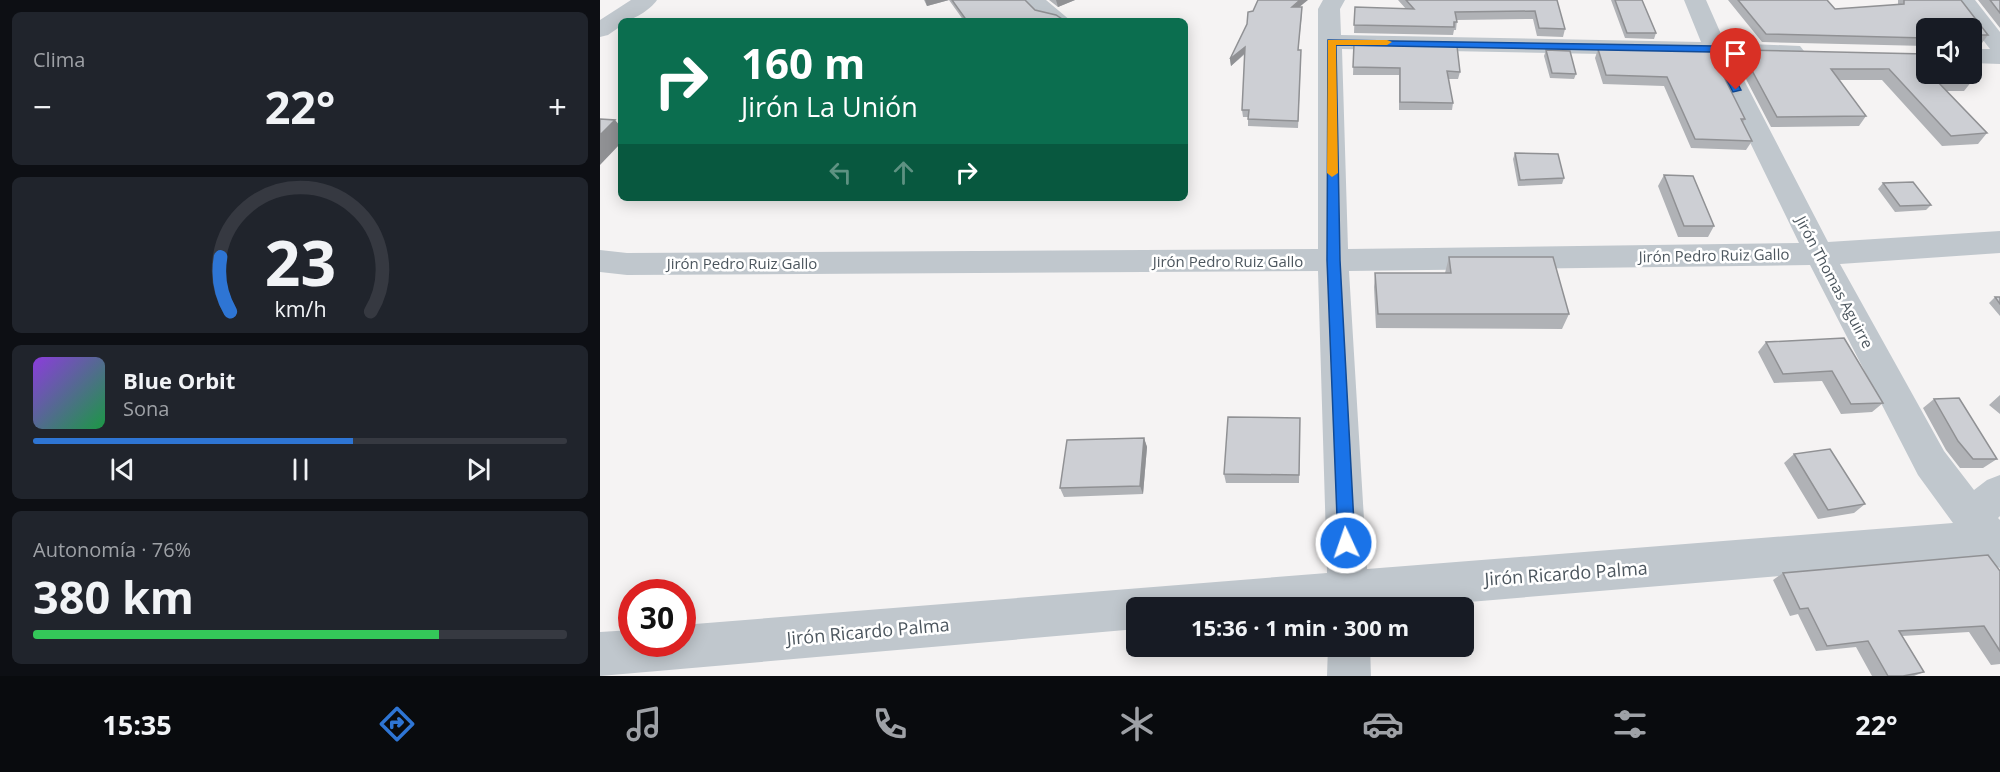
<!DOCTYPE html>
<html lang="es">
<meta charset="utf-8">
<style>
:root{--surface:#171b24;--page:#20242c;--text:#f1f3f6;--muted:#9ea1a6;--line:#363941;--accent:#2e75d4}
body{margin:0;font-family:"Open Sans",sans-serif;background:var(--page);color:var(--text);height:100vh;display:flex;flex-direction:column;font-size:22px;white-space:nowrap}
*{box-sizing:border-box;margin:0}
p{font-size:20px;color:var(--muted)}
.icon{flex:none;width:33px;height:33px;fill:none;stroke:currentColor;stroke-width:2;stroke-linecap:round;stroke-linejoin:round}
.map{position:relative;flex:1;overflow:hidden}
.drawer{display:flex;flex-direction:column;gap:12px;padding:12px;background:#0d0f14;width:600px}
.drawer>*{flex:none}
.top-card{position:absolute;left:18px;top:18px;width:570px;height:183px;border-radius:9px;box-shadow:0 3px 15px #0003;background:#0b6e4f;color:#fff;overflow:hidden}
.fabs{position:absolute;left:1316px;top:18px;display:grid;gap:12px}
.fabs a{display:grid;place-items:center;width:66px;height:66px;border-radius:9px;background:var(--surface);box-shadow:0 3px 15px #0003;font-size:30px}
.speed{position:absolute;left:18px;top:579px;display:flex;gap:12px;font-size:30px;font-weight:700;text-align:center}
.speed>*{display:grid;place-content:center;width:78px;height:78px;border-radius:50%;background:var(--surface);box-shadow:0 3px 15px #0003;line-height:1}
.speed .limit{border:9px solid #d22;background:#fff;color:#111}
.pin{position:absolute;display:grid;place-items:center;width:51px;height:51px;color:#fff;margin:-62px -26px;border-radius:50% 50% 50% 0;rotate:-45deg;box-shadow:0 0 6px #0007}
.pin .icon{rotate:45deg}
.me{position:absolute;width:66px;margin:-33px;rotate:357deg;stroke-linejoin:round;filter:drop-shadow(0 0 4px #0008)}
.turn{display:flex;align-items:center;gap:21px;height:126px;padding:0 24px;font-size:27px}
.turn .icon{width:78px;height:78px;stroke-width:2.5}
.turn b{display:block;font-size:42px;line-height:51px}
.lanes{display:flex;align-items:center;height:57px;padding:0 24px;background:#0003;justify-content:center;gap:30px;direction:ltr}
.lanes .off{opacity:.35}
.big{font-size:45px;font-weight:700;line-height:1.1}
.drawer .card{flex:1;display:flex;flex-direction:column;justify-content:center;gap:9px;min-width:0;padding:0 21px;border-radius:9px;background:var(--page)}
.drawer .dial{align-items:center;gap:0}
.dial svg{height:156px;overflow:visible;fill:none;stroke:var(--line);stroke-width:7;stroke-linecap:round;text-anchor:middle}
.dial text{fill:var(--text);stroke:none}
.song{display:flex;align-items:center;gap:18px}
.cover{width:72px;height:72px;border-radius:9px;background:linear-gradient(135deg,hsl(270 70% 55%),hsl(140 70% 35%))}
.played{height:6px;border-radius:3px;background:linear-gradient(90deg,var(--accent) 60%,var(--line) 60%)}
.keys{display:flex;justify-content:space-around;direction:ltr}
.heat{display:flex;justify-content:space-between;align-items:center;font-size:33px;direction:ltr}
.charge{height:9px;border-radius:4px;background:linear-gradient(90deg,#34c759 76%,var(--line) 0)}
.trip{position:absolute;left:526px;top:597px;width:348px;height:60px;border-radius:9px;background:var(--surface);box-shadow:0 3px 15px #0003;font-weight:700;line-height:60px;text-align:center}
.dock{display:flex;height:96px;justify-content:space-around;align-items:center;background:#090b0e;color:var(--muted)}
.dock .icon{width:42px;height:42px}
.dock .current{color:var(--accent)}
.dock b{font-size:27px;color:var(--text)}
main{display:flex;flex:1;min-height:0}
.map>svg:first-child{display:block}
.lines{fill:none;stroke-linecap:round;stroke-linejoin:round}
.minor{fill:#c0c7cd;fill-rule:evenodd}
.wall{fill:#b0b2b6}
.shaded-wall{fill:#909194}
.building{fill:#cdcfd4;stroke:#909194;stroke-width:1.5}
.route{fill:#1a73e8;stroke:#114b97;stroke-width:1.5}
.slow{fill:#f59e0b}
.labels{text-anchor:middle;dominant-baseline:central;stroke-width:5;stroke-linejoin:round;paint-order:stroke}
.street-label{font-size:15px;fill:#4c565e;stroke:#fff}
.near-street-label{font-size:18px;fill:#4c565e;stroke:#fff}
</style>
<main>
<section class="drawer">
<div class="card"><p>Clima</p>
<div class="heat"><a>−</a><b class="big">22°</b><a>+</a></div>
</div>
<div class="card dial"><svg viewBox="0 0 100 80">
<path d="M14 69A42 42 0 1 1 86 69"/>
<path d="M14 69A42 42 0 0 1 9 41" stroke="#2e75d4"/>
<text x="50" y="56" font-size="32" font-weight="700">23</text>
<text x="50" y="72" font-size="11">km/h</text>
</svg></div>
<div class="card">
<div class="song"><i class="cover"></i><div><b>Blue Orbit</b><p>Sona</p></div></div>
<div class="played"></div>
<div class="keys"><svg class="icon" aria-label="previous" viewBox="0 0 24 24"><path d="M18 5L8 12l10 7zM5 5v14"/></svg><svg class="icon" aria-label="pause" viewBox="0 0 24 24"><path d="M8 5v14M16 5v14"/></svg><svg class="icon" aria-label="next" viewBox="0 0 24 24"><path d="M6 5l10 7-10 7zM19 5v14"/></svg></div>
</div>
<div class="card"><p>Autonomía · 76%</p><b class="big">380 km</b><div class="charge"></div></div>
</section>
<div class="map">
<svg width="1400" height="676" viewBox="0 0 1400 676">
<rect width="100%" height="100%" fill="#f5f3f3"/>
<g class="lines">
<path class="minor" d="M31,0H57C50,10 33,21 21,21V26L8,35L0,37V20Z
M423,0H446L471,21C446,21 438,22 423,0Z
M723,0H745L740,9L741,35L1101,42L1084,0H1106L1125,43L1200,46L1204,51L1200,56L1192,58L1132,57L1228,242L1400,231V253L1240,264L1344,451L1374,490L1387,480L1400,475V516L1398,518L1400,520V568L1386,563L1382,559L797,608H537V629L0,676V632L32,630V644H82V625L727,573L718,271L27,275L0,272V250L27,253L718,249V9ZM742,49L1108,56L1199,243L748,249ZM1210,265L1318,475L1353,523L767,569L749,271Z
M1352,0H1375L1400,32V64L1371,63V49H1390Z
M728,646H770L771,676H727Z"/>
</g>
<path class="wall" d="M324,0H425L435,10L465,21H364L349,0L327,6Z
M449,0H475L458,7Z
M798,0H957L965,29L963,37L937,36L933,19L857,20L856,30H854L853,35L754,33L755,7L806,9Z
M1011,0H1042L1056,33L1054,39L1025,38Z
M1128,0H1227L1235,9L1298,5V0H1361L1388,35L1382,43H1371V28H1326V46L1162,42Z
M1378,0H1400V28Z
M700,7H702V14L698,50L701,57L698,128L648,126V117H643L642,110L645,54L631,66L630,59Z
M754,44L860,72L858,79H848L853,103L852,110H799V75H753Z
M998,49L1111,51L1145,119L1143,123L1152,141L1146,150L1091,148L1064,86L1003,84L995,58Z
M946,50L976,74L974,79L950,78L944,56Z
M1141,50L1372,81L1364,91H1346L1387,133L1378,144L1342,146L1282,80H1239L1266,116L1259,126L1171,127L1136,60Z
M915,153L964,178L962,184L918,186L913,159Z
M1064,175L1114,226L1108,237H1078L1058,186Z
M1283,183L1331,205L1326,210L1295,212L1278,189Z
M849,257L969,314L962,329L776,328L774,287L775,273H845Z
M1395,297H1400V316L1389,303Z
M1244,338L1283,403L1272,412L1241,414L1222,381L1174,383L1158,352L1166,342Z
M1400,395V414L1389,405Z
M1334,399L1397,459L1383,468H1360L1346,450L1323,408Z
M700,418L699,483H626L624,474Z
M544,438L547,447L543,494L464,497L460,488Z
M1194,454L1265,504L1254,513L1218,519L1184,463Z
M1400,571V664L1391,665L1369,632L1302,636L1324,672L1314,676H1272L1256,647L1216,651L1198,614L1190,616L1173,580L1183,573Z"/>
<path class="shaded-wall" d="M325,0H349L327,6Z
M456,0H475L458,7Z
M700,0H708L692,13V7Z
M645,47V53L631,66L630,59Z
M15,120L21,127V143L0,165V135Z
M544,438L547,447L543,494L540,486Z"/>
<path class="building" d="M352,0H425L435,10L456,15L465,21H367Z
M658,0H700L692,7H702L698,50H701L698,121L648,119L649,110H642L645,47L630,59L647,24L648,12L653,11Z
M806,0H957L965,29L939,28L935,11L855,12L857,22H854V27L754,25L755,7L814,9Z
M1015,0H1042L1056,33H1027Z
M1138,0H1227L1235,9L1304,4V0H1361L1388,35H1371V28H1326V38L1166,34Z
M1390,0H1400V13Z
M754,44L857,46L860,72L847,71L853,103L800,102V68L753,67Z
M998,49L1111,51L1145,119H1141L1152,141L1095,139L1067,77L1006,75Z
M946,50L970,51L976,74L952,73Z
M1141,50L1326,54V74H1366L1372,81L1336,80L1387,133L1351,136L1289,69H1231L1266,116L1177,117Z
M0,119L15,120L0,135Z
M915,153L958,154L964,178L920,180Z
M1064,175L1093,176L1114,226H1084Z
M1313,182L1331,205L1300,206L1283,183Z
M849,257H953L969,314H778L775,273H851Z
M1395,297H1400V304Z
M1244,338L1283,403L1251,404L1232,371L1183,374L1166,342Z
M1359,398L1397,459H1373L1358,441L1334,399Z
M628,417L700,418L699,475L624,474Z
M544,438L540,486L460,488L467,440Z
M1230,449L1265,504L1228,510L1194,454Z
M1388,555L1400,571V651L1384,626L1299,631L1324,672L1303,676H1288L1268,641L1227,646L1208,608L1200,609L1183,573Z"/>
<path class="route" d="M728,40L1116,46L1120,49L1141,90L1133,92L1112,52L736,45L740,260L755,543L752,548L746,551L741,548L738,543L727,260Z"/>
<path class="slow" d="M728,40H787L792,42L787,45H736L738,173L732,177L727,173Z"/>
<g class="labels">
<g class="street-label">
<text transform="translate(1114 255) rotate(-1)">Jirón Pedro Ruiz Gallo</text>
<text x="628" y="261">Jirón Pedro Ruiz Gallo</text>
<text x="142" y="263">Jirón Pedro Ruiz Gallo</text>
<text transform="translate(1235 282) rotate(62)">Jirón Thomas Aguirre</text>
</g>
<g class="near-street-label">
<text transform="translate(966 573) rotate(-4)">Jirón Ricardo Palma</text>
<text transform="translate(268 631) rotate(-5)">Jirón Ricardo Palma</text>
</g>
</g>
</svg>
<div class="fabs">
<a><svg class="icon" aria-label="sound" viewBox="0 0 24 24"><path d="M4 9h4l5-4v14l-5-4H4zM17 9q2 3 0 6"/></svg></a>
</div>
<div class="speed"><div class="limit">30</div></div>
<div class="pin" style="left:1136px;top:90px;background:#d93025"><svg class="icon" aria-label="arrive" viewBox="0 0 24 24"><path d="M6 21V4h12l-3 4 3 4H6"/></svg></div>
<svg class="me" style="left:746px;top:543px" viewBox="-20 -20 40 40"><circle r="17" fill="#1a73e8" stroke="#fff" stroke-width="3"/><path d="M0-11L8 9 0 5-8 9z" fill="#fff"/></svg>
<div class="trip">15:36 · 1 min · 300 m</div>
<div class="top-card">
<div class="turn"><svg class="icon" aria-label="right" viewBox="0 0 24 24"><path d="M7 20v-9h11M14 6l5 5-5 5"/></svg><div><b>160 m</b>Jirón La Unión</div></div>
<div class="lanes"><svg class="icon off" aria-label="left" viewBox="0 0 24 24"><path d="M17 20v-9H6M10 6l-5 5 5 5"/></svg><svg class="icon off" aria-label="ahead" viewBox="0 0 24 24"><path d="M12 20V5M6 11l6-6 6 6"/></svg><svg class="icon" aria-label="right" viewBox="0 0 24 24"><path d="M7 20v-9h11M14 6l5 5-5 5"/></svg></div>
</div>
</div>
</main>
<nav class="dock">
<b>15:35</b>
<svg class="icon current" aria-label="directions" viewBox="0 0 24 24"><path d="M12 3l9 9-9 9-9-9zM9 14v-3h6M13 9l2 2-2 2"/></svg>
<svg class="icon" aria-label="music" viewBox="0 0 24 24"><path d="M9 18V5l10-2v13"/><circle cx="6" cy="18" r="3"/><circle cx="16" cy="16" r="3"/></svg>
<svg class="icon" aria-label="phone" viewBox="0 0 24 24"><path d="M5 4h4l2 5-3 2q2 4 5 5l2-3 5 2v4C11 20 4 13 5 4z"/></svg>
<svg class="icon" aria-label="climate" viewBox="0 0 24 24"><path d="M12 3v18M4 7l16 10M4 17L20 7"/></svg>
<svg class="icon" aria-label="car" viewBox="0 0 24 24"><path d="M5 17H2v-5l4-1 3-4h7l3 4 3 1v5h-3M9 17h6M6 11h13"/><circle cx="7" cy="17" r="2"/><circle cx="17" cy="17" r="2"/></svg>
<svg class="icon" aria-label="filters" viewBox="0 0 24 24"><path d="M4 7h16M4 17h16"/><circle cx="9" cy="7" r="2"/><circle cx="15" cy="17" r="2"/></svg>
<b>22°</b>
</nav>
